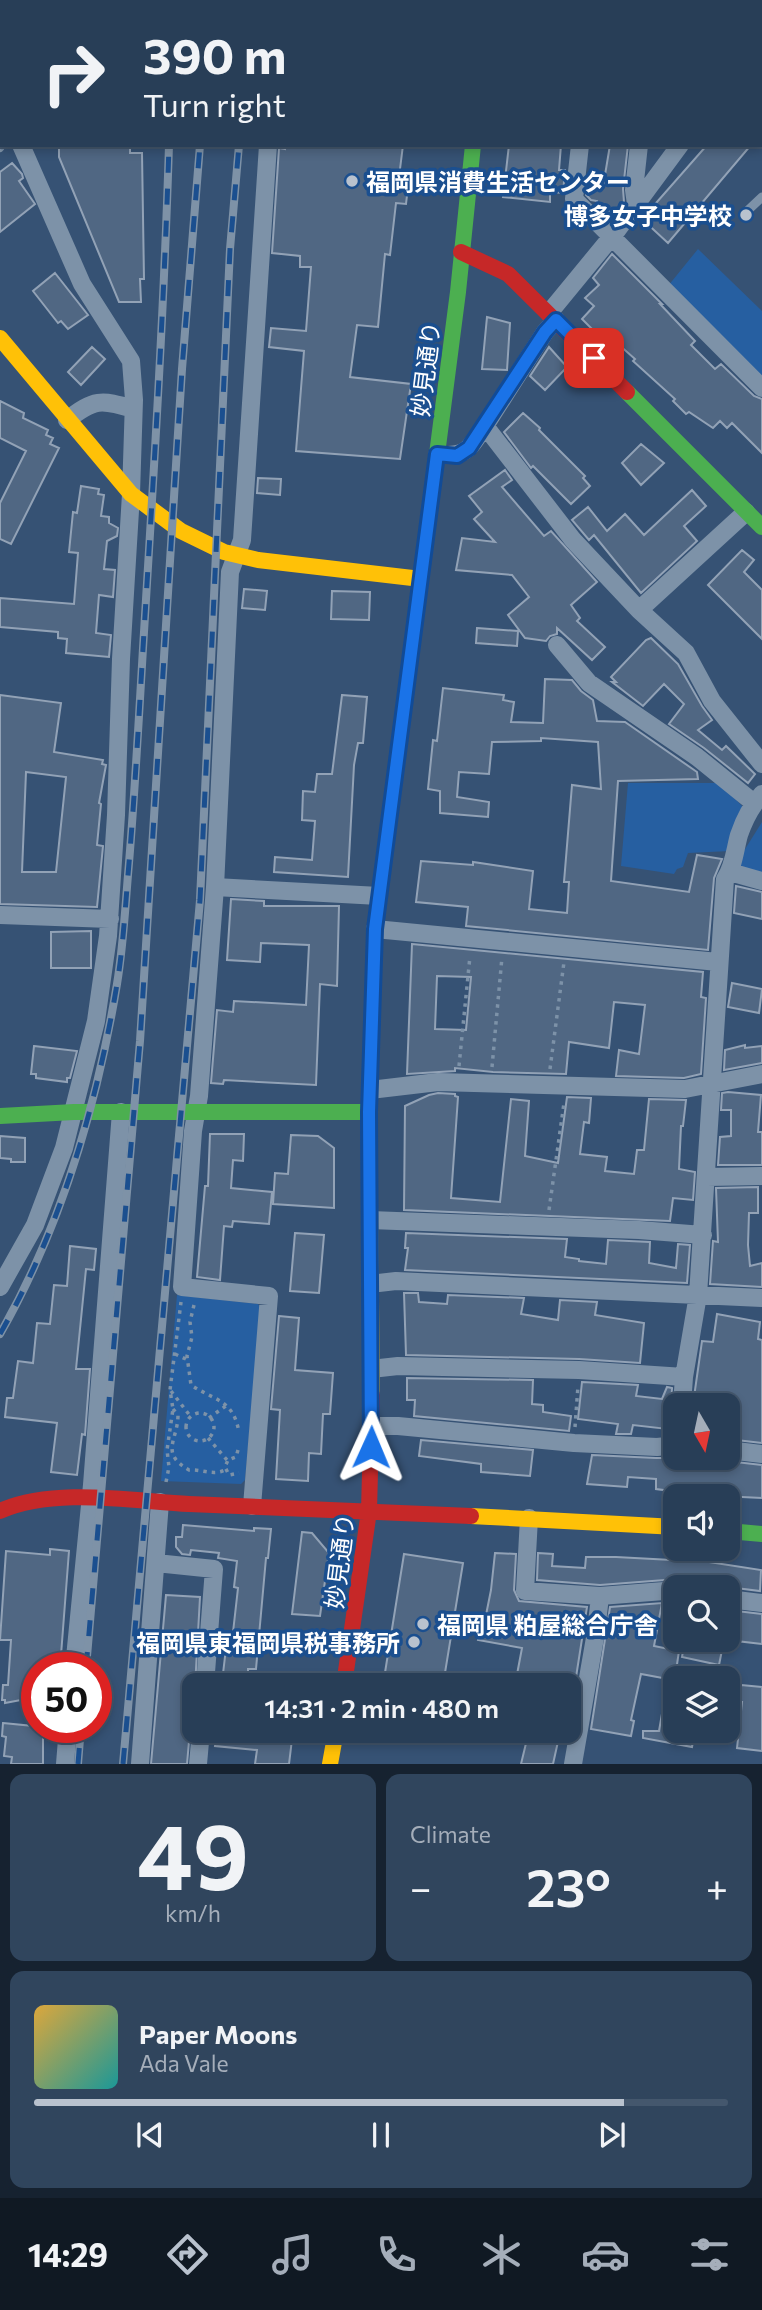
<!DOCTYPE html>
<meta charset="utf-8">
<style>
:root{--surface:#283e57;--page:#30455d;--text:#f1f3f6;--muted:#a5aeba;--line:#44576d;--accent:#b9c2ce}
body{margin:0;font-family:Commissioner,"Noto Sans JP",sans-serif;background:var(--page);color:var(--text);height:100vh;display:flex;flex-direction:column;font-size:26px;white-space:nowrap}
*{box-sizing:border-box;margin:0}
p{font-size:23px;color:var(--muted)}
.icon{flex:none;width:38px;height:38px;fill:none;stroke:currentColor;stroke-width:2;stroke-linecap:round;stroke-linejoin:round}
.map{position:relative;height:1764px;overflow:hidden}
.details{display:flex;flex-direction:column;gap:10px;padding:10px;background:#162230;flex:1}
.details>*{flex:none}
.guide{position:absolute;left:0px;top:0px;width:763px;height:147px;box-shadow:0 4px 10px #0003,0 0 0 2px var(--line);background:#283e57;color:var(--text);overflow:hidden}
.needle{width:46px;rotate:171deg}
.controls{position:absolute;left:663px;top:1393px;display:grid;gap:14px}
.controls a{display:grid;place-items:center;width:77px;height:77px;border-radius:14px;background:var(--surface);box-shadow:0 4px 10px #0003,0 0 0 2px var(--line);font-size:35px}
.speed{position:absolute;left:21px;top:1652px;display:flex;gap:14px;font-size:35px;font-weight:700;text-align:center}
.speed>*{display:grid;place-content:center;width:91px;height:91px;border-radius:50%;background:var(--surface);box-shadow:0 4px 10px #0003,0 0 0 2px var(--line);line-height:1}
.speed .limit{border:10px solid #d22;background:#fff;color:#111}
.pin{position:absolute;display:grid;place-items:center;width:60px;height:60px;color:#fff;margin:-30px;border-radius:14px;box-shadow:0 4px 10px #0006}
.me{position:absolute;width:77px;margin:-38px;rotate:1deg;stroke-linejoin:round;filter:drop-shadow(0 0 5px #0008)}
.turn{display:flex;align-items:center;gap:24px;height:147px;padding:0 28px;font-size:32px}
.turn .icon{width:91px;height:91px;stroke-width:2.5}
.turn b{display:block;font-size:49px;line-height:60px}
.big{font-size:52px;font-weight:600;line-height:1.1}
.details .widget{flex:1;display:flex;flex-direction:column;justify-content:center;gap:10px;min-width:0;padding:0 24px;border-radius:14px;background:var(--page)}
.details .dial{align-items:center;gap:0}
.dial b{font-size:91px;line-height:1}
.song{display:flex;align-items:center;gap:21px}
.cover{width:84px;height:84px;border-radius:10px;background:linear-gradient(135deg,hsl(40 70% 55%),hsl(180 70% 35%))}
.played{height:7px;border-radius:4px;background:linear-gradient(90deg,var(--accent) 85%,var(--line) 85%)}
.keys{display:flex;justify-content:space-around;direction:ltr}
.heat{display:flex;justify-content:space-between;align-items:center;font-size:38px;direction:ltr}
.details .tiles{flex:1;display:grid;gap:10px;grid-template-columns:1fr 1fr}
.widget:last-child{grid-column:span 2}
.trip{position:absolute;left:182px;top:1673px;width:399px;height:70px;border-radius:14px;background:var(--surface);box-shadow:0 4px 10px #0003,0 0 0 2px var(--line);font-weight:600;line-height:70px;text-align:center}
.dock{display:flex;height:112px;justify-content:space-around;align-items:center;background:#101923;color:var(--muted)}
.dock .icon{width:49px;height:49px}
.dock .active{color:var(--accent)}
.dock b{font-size:32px;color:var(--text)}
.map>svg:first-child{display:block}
.green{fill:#265fa1}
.building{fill:#506783;stroke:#92a2b6;stroke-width:2;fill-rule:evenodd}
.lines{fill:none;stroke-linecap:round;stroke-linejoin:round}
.path{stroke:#7d92a8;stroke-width:3.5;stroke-dasharray:3.5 5;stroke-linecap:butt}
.lane{stroke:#7d92a8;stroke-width:9}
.street{stroke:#7d92a8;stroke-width:18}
.fast{stroke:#4caf50;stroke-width:16}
.slow{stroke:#ffc107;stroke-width:16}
.jam{stroke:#c62828;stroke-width:16}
.rail-casing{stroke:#7e92a7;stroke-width:8}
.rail{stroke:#1b4f8f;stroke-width:5;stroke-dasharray:16;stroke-linecap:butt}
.route-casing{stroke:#114b97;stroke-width:18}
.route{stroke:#1a73e8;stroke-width:12}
.poi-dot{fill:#b9c2ce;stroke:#1b4f8f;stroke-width:2.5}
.labels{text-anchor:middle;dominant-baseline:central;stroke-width:7;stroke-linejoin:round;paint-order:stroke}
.poi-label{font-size:24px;font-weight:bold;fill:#fff;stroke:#1b4f8f;text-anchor:start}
.street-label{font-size:24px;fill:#fff;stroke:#1b4f8f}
</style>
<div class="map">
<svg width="762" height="1764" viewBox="0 0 762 1764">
<rect width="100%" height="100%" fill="#365274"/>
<path class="green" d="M698,249L762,311V380L668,286Z
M628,783H720L744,808L730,851L688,853L683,867L677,869L674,874L621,866Z
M762,822V876L740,870L742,854Z
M177,1295L258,1304L261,1309L245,1480L241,1484L161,1481Z"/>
<path class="building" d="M59,145H130V153H142L144,279H140L141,302H119L59,157Z
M285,145H403L399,177L409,178L406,204L396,203L390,255L385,254L378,327L357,325L350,377L411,384L400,459L296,451L304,351L269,347L271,328L306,331L311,267H300V256L272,253L279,148L285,149Z
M509,145H561L559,170H565L563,193L550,192V202L503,197Z
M610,145H628L623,189L624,202L616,212L602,211L597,206V201L591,200L586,195L587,185L603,187Z
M707,145H751L668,243L642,219Z
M12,163L22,174L23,178L19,181L35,204L0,232V172Z
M612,254L662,304H660L695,341L691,345L715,369L721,364L754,396L762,399V453L732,423L727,428L720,421L713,428L689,412L686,414L673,401L675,399L633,361L635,359L608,335L603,340L582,319L594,306L585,298L599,285L593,278Z
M55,273L88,315L68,329L61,321L58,323L33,291Z
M487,317L510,323L507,370L482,369Z
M92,347L105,359L81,385L68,372Z
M549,347L567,367L545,390L530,376Z
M0,401L24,413L23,418L48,430L46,435L53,438L50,444L59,448L11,544L0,539V503L26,451L0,438Z
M523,413L540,428L539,430L585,476L583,478L590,486L571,504L533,466L531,468L504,432Z
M641,444L664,463L641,485L622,463Z
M505,470L512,480L502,487L544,536L551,531L597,582L571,605L580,618L577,621L605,647L592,660L557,628V634L550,636L546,641L525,638L508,615L529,597L512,575L456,570L462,538L495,542L474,519L482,512L469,496Z
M258,478L281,479L280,495L257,493Z
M81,486L99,489L98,494L104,495L101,516L109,517V523L118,528L117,536L107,541L104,569L115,570L113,597L99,595L96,633L111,635L109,657L66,653L67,639L58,638V632L0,627V598L74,604L78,553L69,552L73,512L77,513Z
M692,490L706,506L684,526L697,541L641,593L594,535L589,540L572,520L588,507L607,531L625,514L644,535Z
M742,550L754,560L744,572L762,590V639L708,585Z
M244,589L267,591L265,610L242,608Z
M332,591L370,592L369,620L331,619Z
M477,628L518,631L517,646L476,643Z
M651,638L678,664L702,706L712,720L698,730L722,750L726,746L755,774L748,783L704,748L669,724L684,704L664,684L643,706L612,682H616L611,677L646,640Z
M545,679L572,680L581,691L593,700L597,721L625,722L697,772L698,779L618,781L611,881L689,892L697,855L722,859L714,878L708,950L466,926L468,907L416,902L421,861L473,865V862L533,871L529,909L567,913L569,882H564L572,785L601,789L598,742L541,738V741L492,742L489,774L459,772L457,797L489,802L488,817L440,813V791L428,789L433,740L437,741L443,688L504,695L503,700L514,702L511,722L543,723Z
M0,695L61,703L54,752L103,760L102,764L106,765L99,803L101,804L97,845L103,846L97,907L0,904ZM26,772L66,777L56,872H22Z
M342,695L367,697L363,743H358L354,765L348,877L274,872L275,857L312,860L315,821L302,820L303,791L315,792L317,774H332Z
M736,886L762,892V919L734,913Z
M231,899L264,901V906H339L337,986L320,984L316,1085L224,1080L223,1084L211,1083L217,1010L233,1012L234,1001L306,1005L309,945L261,943L260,962L227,960Z
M91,931V968H51V932Z
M412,944L703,972L701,997L706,998L701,1074L684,1078L616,1076L619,1050L639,1054L645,1005L614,1002L609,1048L569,1042L566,1074L493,1072L455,1068V1071L407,1074ZM437,976L471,977L466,1030L435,1029Z
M732,983L762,989L759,1013L728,1007Z
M745,1045V1048L762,1046V1063L724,1070L725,1050Z
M34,1046L77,1051L70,1078H67V1082L36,1078V1074H31Z
M728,1092L761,1095L758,1132H762V1165H718L720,1137L731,1136V1110H721L722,1093Z
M438,1093L455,1094V1096L458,1097L451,1198L500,1202L511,1099L529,1101L525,1156L558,1163L567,1097L591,1098L589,1123L584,1122L580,1154L607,1157L605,1171L634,1174L637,1150H644L649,1099L686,1100L683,1126H681L679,1169L695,1172L693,1200L673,1198L670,1221L404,1210L405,1106L429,1095Z
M210,1134H244L243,1161L233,1160L231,1188L272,1192L269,1224L233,1221L232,1227L224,1226L220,1280L197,1277L205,1186H208Z
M291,1135L318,1136L334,1148V1208L273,1204L275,1173L288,1174Z
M0,1136L25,1138V1162H11V1159L0,1158Z
M758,1187V1213H749L748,1245L750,1266L762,1263V1287L710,1284L713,1241L718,1242L716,1188Z
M295,1233L324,1235L319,1293L290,1291Z
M406,1233L567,1239L565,1257L579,1259V1261L606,1264L608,1240L650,1242L649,1263L676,1268L678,1244L690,1245L687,1283L405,1270L408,1248H405Z
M70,1246L96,1249L94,1270L86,1269L76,1369H90L85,1435L82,1434L77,1475L51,1472L57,1423L5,1417L7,1398H13L18,1361L33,1363L37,1323L50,1324L54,1285L67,1286Z
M404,1293H418L419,1302L447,1304L448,1295L524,1298L521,1314L558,1320L560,1300L597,1302L595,1315L644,1323L640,1363L579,1359L406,1355Z
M717,1314L760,1322L758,1339L762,1340V1443L728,1439V1405L693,1404L702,1341L713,1342Z
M279,1316L299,1318L295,1370L333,1373L330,1414H323L321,1454L309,1453L308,1481L276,1479L280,1410L271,1409Z
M407,1378L533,1380L532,1404L543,1405V1412L571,1416L569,1431L414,1416L415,1400H407Z
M582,1382L638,1385L636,1396L662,1399L667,1387L672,1388L671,1405L676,1414V1430L633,1425L631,1434H616L618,1424L578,1419Z
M421,1440L533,1450L530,1476L481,1472V1464L419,1456Z
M592,1455L656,1458H720L727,1461L762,1465V1498L722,1496V1493L695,1490V1494L656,1489V1479L628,1477L627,1487L587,1484Z
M183,1525L254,1531V1528L271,1529L268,1558H266L256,1669H248V1685L222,1682L227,1640L232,1641L238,1588L234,1587L237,1561L218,1558L219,1553L191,1550L190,1555L182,1554L176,1547V1537H182Z
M302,1532L312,1533L329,1553L320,1616L292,1614Z
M50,1549L69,1551L60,1668H37V1697L5,1703V1700H2L3,1685H8L11,1640H0L6,1551L50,1555Z
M495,1553L516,1554L514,1590L519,1601L587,1607L569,1722V1685H515L522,1648L478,1640L482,1615H486L491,1590Z
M538,1553L553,1554L552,1566L585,1568L586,1557H616L709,1562L761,1570L760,1591L728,1587H686L678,1581L665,1580L600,1585L537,1580Z
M404,1554L463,1563L443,1685H383Z
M166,1595L200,1597L193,1723L190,1730L187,1764H151Z
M662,1603L654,1646L679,1651L676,1671V1731H695L692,1747L643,1738V1731H659L668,1679L641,1674L631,1720L634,1721L631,1736L591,1729L610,1607Z
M728,1610L762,1614V1644L728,1640Z
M701,1640H724L719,1665L682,1657L684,1645L700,1647Z
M741,1685L762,1687V1751L737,1748L742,1702H739Z
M3,1723L43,1727V1764H11L12,1757L4,1756L6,1737L2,1736Z
M217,1731H293L289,1764H255L257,1750L215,1746Z
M529,1731L559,1737L553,1764H521Z"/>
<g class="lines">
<path class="path" d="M723,2V0
M459,1066L470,956
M492,1067L502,957
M550,1069L564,962
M549,1210L564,1103
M194,1305L190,1322L192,1337L187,1356L191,1385C215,1401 233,1399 239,1432
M175,1354L188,1360
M171,1391L191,1417
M173,1409L178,1415C178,1440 159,1453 189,1470C202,1469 213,1476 225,1470
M186 1427a14 14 0 1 1 28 0a14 14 0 1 1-28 0Z
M209,1418L227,1405
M575,1427L578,1386
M208,1438L227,1460
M238,1450L236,1457L228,1460L225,1467L229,1475L239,1473
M166,1482L169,1467L167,1450L173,1409L170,1390L181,1302"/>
<path class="lane" d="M761,79L762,80
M745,213L762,197"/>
<path class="street" d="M21,2V0
M288,2V0
M598,2V0
M655,2V0
M761,52H762
M0,63L2,58
M0,99L2,103
M580,145L574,199L762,388
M636,204L634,190L639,145
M549,313L618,229L680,145
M67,420C94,399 101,399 133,409
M485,426L545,332L556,320
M437,455C468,456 468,450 485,426L573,540L639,610
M746,512L639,610L686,653L712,701L762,764
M557,645L589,683L697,757L754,803
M730,872L762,881
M215,887L379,896
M0,915L110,919
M375,929L718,962
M370,1090L438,1082L685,1089L762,1074
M707,1177L762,1176
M370,1220L639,1230L703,1235
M370,1284L396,1281L762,1298
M0,1287L35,1225L64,1148L96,1021L108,936L116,815L121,659L131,494L134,400L131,361L82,284L21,145
M371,1369L398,1366L579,1370L684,1377
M682,1405L684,1377L698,1295L725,879C734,866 735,849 739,835C744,820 752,805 762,794
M372,1426H398L574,1443L657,1447L676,1445
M728,1450L762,1454
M252,1506L269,1296L182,1287L193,1131L199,1096L215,887L230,572L242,540L268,145
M529,1518L525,1591L600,1596L596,1632L573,1764
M156,1563L214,1569L205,1685
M600,1596L664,1591L676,1592
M728,1599L762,1603
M74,1668L92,1485L121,1112
M65,1764L68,1727
M140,1764L160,1502
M198,1764L201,1731"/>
<path class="fast" d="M627,392L762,527
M425,547L458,292L473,145
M0,1116L74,1112H369
M728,1531L762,1534"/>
<path class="slow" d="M490,0V2
M0,338L131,494L181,531L224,552L258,560L421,579
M372,1395L369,1112L375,931
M471,1516L676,1527
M330,1764L336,1731"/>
<path class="jam" d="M461,252L508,274L627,392
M375,931L425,547
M0,1511C54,1487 132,1501 189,1504C283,1508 377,1512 471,1516
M344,1685L369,1511L372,1395"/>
<g class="rail-casing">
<path id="rail" d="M50,2L51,0
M63,2L64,0
M180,2V0
M215,2V0
M255,2V0
M0,118L2,115
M0,148L2,145
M0,1334C61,1227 97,1105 117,984C123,948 125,911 128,875C135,794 139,713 144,632C154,470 164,308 169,145
M86,1668L140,1041L182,369L200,145
M78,1764L81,1727
M123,1764L200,900L230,249L239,145"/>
</g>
<use href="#rail" class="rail"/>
</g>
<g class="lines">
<g class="route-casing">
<path id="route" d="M371,1447L369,1112L375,929L437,454L457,456L469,448L545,332L556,320L594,358"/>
</g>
<use href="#route" class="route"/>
</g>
<g class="poi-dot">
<circle cx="352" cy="181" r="7"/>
<circle cx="746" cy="215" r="7"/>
<circle cx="423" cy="1624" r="7"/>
<circle cx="414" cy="1642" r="7"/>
</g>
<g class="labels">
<g class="poi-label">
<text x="366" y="181">福岡県消費生活センター</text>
<text x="732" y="215" text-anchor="end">博多女子中学校</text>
<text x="437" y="1624">福岡県 粕屋総合庁舎</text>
<text x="400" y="1642" text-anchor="end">福岡県東福岡県税事務所</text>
</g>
<g class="street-label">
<text transform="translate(425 369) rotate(-83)">妙見通り</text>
<text transform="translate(339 1561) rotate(-83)">妙見通り</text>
</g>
</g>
</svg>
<div class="controls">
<a><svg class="needle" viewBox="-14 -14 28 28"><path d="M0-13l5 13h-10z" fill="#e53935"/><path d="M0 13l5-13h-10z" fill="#a5aeba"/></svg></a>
<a><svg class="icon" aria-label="sound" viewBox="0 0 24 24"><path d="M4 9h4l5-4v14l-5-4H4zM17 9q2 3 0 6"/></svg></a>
<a><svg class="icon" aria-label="search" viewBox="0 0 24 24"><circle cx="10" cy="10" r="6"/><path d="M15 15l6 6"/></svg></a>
<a><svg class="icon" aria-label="layers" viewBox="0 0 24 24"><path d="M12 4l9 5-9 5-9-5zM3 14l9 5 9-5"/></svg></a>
</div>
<div class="speed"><div class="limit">50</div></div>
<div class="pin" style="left:594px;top:358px;background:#d93025"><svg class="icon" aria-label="arrive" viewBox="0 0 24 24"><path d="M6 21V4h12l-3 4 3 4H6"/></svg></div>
<svg class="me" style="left:371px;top:1447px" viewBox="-20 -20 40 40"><path d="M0-17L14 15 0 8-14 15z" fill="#1a73e8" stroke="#fff" stroke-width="4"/></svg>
<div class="trip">14:31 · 2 min · 480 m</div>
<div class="guide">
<div class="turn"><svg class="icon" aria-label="right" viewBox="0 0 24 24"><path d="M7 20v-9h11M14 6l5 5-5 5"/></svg><div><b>390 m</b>Turn right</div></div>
</div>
</div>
<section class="details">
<div class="tiles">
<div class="widget dial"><b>49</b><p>km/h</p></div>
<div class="widget"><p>Climate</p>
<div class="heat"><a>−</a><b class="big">23°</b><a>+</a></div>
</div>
<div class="widget">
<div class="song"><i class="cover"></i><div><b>Paper Moons</b><p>Ada Vale</p></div></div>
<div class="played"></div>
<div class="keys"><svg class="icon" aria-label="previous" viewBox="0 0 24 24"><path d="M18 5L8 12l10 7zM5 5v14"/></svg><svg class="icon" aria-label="pause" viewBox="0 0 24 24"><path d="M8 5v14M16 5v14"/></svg><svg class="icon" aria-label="next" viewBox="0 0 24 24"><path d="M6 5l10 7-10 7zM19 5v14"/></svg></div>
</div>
</div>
</section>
<nav class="dock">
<b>14:29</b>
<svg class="icon active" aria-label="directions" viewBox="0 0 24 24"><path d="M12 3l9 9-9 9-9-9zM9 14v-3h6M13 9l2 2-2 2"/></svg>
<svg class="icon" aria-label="music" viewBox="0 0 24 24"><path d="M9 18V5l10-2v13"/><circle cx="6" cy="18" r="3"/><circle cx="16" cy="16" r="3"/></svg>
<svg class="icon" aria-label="phone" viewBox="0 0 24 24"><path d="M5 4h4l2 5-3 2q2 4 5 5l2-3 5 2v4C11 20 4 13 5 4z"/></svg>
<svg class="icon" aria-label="climate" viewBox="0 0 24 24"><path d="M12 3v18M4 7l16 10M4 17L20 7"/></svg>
<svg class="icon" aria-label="car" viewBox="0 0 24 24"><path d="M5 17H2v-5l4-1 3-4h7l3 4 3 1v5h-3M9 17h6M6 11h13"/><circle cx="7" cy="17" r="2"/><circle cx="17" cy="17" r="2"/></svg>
<svg class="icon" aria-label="filters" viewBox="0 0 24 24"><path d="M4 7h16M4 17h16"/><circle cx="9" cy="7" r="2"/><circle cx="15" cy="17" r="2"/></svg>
</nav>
